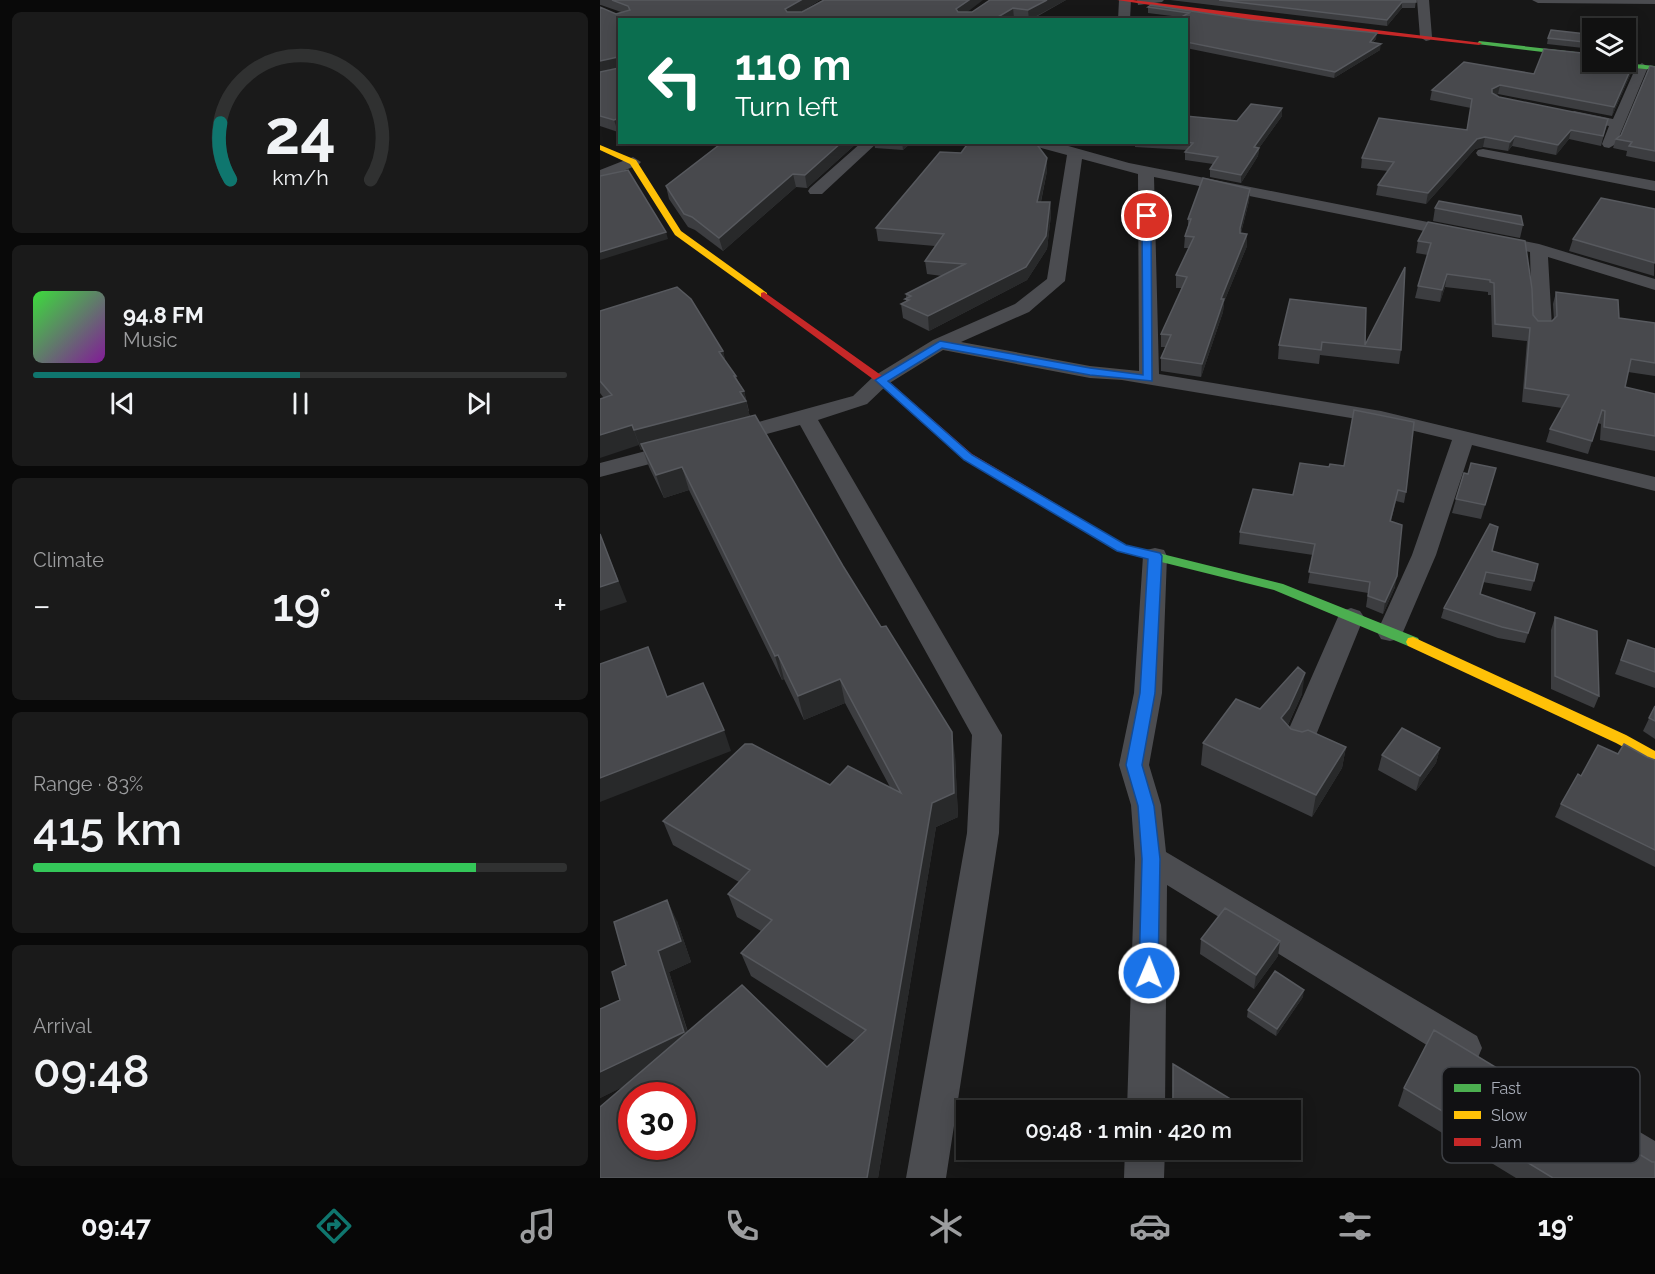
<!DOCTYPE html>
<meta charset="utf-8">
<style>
:root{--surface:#111;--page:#1a1a1a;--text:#f1f3f6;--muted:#9c9d9f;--line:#303131;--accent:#0f766e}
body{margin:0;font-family:Raleway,sans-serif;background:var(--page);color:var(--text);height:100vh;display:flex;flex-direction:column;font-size:22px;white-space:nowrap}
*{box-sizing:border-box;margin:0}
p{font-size:20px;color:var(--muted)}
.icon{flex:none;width:33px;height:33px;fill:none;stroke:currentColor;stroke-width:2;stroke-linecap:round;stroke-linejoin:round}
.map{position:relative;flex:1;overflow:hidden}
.sheet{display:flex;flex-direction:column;gap:12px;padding:12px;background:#090909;width:600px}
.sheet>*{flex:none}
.top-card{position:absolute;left:18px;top:18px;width:570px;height:126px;border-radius:0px;box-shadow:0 3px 15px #0003,0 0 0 2px var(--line);background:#0b6e4f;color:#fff;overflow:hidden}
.tools{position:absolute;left:982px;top:18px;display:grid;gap:12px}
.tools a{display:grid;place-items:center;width:54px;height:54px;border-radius:0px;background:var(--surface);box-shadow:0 3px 15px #0003,0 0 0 2px var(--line);font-size:30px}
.speed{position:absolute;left:18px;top:1082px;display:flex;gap:12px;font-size:30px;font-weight:700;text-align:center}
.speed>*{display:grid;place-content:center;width:78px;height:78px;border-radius:50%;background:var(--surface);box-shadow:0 3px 15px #0003,0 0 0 2px var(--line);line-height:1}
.speed .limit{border:9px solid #d22;background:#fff;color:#111}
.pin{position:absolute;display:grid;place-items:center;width:51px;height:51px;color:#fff;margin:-26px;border:3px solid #fff;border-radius:50%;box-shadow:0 2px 6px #0007}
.me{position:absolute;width:66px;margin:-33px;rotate:1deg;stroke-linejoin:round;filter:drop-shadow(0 0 4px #0008)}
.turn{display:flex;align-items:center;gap:21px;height:126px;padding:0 18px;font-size:27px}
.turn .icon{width:78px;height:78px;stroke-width:2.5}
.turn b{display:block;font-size:42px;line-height:51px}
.big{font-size:45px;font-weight:600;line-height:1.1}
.sheet .widget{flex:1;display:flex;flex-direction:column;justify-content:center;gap:9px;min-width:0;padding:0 21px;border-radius:9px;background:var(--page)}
.sheet .dial{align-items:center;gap:0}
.dial svg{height:156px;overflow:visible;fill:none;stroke:var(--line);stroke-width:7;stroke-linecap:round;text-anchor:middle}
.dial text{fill:var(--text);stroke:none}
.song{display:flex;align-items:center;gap:18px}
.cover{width:72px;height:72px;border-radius:9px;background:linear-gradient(135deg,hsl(120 70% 55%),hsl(290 70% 35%))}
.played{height:6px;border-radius:3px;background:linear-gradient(90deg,var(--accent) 50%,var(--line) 50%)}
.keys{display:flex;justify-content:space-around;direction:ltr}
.heat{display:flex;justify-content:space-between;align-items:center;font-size:33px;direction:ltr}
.charge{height:9px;border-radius:4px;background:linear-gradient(90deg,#34c759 83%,var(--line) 0)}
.trip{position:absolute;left:356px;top:1100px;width:345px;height:60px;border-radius:0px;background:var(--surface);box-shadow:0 3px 15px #0003,0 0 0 2px var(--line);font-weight:600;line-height:60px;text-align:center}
.tabs{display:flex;height:96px;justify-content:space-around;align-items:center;background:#070707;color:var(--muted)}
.tabs .icon{width:42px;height:42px}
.tabs .active{color:var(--accent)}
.tabs b{font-size:27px;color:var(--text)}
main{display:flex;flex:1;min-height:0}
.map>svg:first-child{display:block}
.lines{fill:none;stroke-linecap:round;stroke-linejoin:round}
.street{fill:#4b4c50;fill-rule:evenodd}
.fast{fill:#4caf50;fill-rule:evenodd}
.slow{fill:#ffc107;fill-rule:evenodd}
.jam{fill:#c62828;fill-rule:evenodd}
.wall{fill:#3c3d40}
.shaded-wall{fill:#28292a}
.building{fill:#48494d;stroke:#57595e;stroke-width:1.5;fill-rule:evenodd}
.route{fill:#1a73e8;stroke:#114b97;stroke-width:1.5}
.key{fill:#111113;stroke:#3e4045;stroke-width:1.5}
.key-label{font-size:16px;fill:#a8adb8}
</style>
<main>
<section class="sheet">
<div class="widget dial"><svg viewBox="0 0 100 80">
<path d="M14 69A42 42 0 1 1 86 69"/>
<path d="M14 69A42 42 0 0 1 9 40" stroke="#0f766e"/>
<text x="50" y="56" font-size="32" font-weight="700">24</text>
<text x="50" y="72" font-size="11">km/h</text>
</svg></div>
<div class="widget">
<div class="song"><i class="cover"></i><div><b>94.8 FM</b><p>Music</p></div></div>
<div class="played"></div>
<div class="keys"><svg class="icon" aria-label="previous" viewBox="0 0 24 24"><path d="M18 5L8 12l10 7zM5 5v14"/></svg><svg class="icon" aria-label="pause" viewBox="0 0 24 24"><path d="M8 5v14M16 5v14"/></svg><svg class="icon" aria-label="next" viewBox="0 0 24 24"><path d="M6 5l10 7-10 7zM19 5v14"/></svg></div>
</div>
<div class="widget"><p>Climate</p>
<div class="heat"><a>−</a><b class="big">19°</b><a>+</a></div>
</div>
<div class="widget"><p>Range · 83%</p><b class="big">415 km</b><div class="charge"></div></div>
<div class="widget"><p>Arrival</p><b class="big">09:48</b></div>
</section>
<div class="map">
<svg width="1055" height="1178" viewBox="0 0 1055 1178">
<rect width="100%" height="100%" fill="#171717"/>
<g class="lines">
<path class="street" d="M519,0H531L530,20H518Z
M537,0H564L562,2L538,5Z
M817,0H829L832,37L830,40L826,41L820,37Z
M932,0H1055V4L938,3Z
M1042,63L1048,67L1016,144L1009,148L1004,147L1002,144L1009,126L969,118L967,115L974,111L1013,119L1036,67Z
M262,142H278L222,194H210L208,191L210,188Z
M428,142H454L529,163L939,244L1055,279V290L948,257L952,327L949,331H935L932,327L930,252L554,177L559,374L781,411L1055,477V491L872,445L836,555L803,632L799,639L790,641L781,639L777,632L812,555L852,440L781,423L522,380L490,378L343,350L288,384L267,404L218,420L402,735L399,833L346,1178H306L367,833L372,735L200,425L130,444L122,442L119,437L122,432L253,396L274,376L333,340L415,304L447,279L467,155L430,145ZM482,159L538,174L539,371L490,366L361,342L429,312L465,281Z
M883,149L1055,181V191L878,156L876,153L878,150Z
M33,157L41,162L38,165L0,180V170Z
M80,442L88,444L91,449L88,454L0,477V463Z
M555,548L564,550L567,556L562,693L549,765L561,805L566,852L877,1036L882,1048L877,1060L864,1066L851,1060L567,885L565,1110H527L535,859L531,805L519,765L534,693L543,556L546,550Z
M751,608L760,611L764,617L714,740L709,748L699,751L689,748L684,740L738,617L742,611Z
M942,1076L955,1082L1055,1141V1178L1041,1177L929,1108L923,1095L929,1082Z
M525,1149H565L564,1178H524Z"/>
<path class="fast" d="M879,41L993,54V58L877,44Z
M993,60L1055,66V70L994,64L991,62Z
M483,521L526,545L683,584L818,638L820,642L818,646H808L674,590L517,551L479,528L477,525Z"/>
<path class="slow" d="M0,145L36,160L81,231L167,293V297H161L75,235L30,164L0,150Z
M813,637L1026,735L1055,751V764L1016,743L808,646L806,642L808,638Z"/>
<path class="jam" d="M517,0H533L882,43L879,45L651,20Z
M164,292L285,378L372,454L487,522L489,525L487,528H479L364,460L277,382L161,297V293Z"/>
</g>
<path class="wall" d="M0,0H220L200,12H372L390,0H466L431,20L414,18L411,20H20L18,132L0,126V7L16,14L21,12L1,5H0Z
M570,0H816L815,8H802L787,26Z
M548,7L776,39L773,42L780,50L734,78L586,48V20L580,17L548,13Z
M986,34L983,48L947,44L948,38Z
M993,59L1031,73L1012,116L898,94L896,95L899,97L1008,119L1001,146L969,139L956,155L912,146L908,151L883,147L875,149L826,204L776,195L778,185L788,171L761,168L762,158L867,129L871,108L830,100L832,90L934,74Z
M1055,67V162L1026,156L1027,151L1013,148L1016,139L1021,135Z
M682,116L659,148L658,156L641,183L610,177V169L613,164L585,160V152L587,150L535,147V142H586L637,121Z
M258,142L207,188L196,187L123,251L95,230L88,227L69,199L66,186Z
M274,142H312L303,150L275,148Z
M361,153L447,171L441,202H450L451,215L447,249L427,280L329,331L303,318L301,304L306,302V294L342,276L327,274L325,261L335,246L278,241L276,228Z
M650,189L649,201L641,233L647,234V246L624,302L623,312L601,377L561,371V358L566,347H561V334L582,288H576V275L589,248H584L585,236L588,226V219Z
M835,208L923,225L920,238L833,221Z
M1055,209L1054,276L969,251L973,239Z
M828,222L933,315L938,321H952L954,320L953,304L956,292L1019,318L1055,323V376L1028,372L1025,387L1055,394V451L1000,440L1001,424L998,423L988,454L946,442L950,429L962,408L922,402L927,341L892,337L891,295H888V292L845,287L840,302L815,298L818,286L828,255L816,253L818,241Z
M690,299L765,345L801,350L799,364L720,355L719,364L678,359L679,345Z
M0,311L123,351L125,360L136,376L138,381L144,391L149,411H148L150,416L243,566L355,756L358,817L336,827L278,1178L24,1086L0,1098V1009L20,1000L26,965L77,921L91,962L69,972L88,1032L227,1067L255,1041L151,976L141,953L161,931L137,917L128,894L139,882L73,845L63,821L230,785L290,787L245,703L204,720L184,679L182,680L89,490L64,498L49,467L43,450H41L39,445L0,393Z
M729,467L806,492L804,503L796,501L791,521L795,587L783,614L766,607L768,593L708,583L713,555L639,544L640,532Z
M896,468L881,519L852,513L856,499Z
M892,551L934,581L931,591L883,582L880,594L935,613L925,643L898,638L841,618L844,608Z
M955,617L999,696L994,708L951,689V630Z
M1028,640L1055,649V688L1015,674Z
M702,694L688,725L691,729L746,747L742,768L712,817L601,765L603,743L660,709Z
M1055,706V739L1043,731Z
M840,748L836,763L816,791L778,770L782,755Z
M1018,754L1047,757L1055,760V867L955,817L961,804L981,776Z
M601,939L678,956L654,989L600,954Z
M703,997L676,1036L647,1017L648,1010Z
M573,1064L641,1110H572Z
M804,1088L1052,1162L1055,1178H916L798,1106Z"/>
<path class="shaded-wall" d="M201,0H220L187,20L185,9Z
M369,0H383L357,20L356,9Z
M447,0H466L429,20L428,10Z
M802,2V8L787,26V20Z
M413,8L414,18L411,20H393Z
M777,33L776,39L769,47L770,42Z
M781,44L780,50L734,78L735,72Z
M18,57L20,69L0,73V61Z
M1033,64L1031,73L1012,116L1014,107Z
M900,85L898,94L890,98L892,89Z
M682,108V116L659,148L658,156L641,183V175L654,147Z
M20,118V131L18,132L14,120Z
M971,130L969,139L956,155L958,145Z
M915,136L912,146L908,151L910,142Z
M885,137L883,147L875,149L826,204L828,193L877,139Z
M242,142H258L207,188L205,175Z
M302,142H312L303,150Z
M447,158V171L438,215L437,202Z
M193,174L196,187L123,251L119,238Z
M650,189L649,201L639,240L640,228Z
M450,202L451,215L447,249L427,280L329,331L328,316Z
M66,232L68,239L0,260V252Z
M647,234V246L624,302L623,312L601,377L602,364L621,299Z
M847,274L845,287L840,302L842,290Z
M123,351L128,371L119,352Z
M134,376H136L140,392L144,391L151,422L41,444L43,450H41L34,430Z
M32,425L39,445L0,458V435Z
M82,467L89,490L64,498L56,475Z
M0,534L27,602L0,611Z
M797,576L795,587L783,614L785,602Z
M178,655L184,679L182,680L175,656Z
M705,673L702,694L686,729L681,718Z
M240,679L245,703L204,720L198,696Z
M124,730L131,751L0,802V778Z
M352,732L355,756L358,817L336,827L278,1178H267L332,803Z
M746,747L742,768L712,817L716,795Z
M840,748L836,763L816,791L820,776Z
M67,900L77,921L91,962L69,972L94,1053L0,1098V1072L58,951Z
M680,941L678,956L654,989L656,975Z
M704,990L703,997L676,1036L677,1029Z"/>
<path class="building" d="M12,0H201L185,9L187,12H202L224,0H369L356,9L358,12H372L390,0H447L428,10L413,8L393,20H346L338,18L335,20H20V118L14,120L0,116V72L19,68L18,57L0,61V7L16,14L30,10L28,6Z
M619,0H816V2H802L787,20Z
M551,5L651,20L777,33L770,42L781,44L735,72L586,42V20H576L589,13L548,7Z
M951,30L986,34L984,42L948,38Z
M944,49L982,53L993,59V62H1007L1033,64L1014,107L900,85L892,89V93L899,97L1008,119L1003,136L971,130L958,145L915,136L910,142L885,137L877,139L828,193L778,185L794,162L762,158L779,118L867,130L872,99L832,90L864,62L934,74Z
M1050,66L1055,67V151L1029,146L1032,142L1016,139L1021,135Z
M651,104L682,108L654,147L659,148L641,175L610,169L618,157L585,152L593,143L586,142V116L637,121Z
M123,142H242L205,175L193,174L119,238L92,217L84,214L66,186Z
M369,142H435L447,158L437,202H450L446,236L426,267L328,316L301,304L309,300L305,299L311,296L306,294L365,264L325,261L344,234L276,228L340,152L361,153Z
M28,170L66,232L0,252V176Z
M603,178L650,189L640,228V233L647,234L621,299H624L602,364L561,358L571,335L561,334L587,277L576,275L594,237L585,236L591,219H588Z
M1001,198L1055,209V263L973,239Z
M839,201L921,216L923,225L835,208Z
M828,222L925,241L932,289L933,315L938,321H952L957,316L956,292L1018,300L1019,318L1055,323V363L1031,359L1025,387L1055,394V436L1004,427L1005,411L1002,410L992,441L950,429L969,395L925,388L930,328L895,324L894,283L890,282V280L847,274L842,290L818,286L831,243L818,241Z
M805,267L801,350L722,342L721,350L679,345L690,299L766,308L765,345Z
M77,287L91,299L123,351L119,352L136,376H134L144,391L140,392L146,401L34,430L32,425L0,435V399L12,395L0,381V311Z
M754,410L814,422L806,492L798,490L790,521L802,525L797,576L785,602L768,596L770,582L709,572L715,544L640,532L653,489L693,495L700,463L729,467L730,464L744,466Z
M155,415L243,566L281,627L286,626L352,732L354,793L332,803L267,1178H0V1107L142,985L227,1067L266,1030L141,953L172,920L128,894L150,870L63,821L145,744H152L230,785L248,766L301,793L240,679L198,696L178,655L175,656L82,467L56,475L41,444ZM32,1095H82V1146H32Z
M871,463L896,468L885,505L856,499L864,473L868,474Z
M890,524L898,527L892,551L938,564L934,581L886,572L880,594L935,613L928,633L902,627L844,608Z
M0,534L18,581L0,587Z
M955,617L997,631L999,696L955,676Z
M1028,640L1055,649V672L1021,660Z
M48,647L67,697L103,683L124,730L0,778V664Z
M698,667L705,673L689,708L681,718L691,729L702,732L708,730L746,747L716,795L603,743L636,699L660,709Z
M1055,706V721L1049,718Z
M802,728L840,748L820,776L782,755Z
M1024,744L1047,757L1055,760V850L961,804L978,774L981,776L998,745L1018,754Z
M67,900L81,941L58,951L84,1032L0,1072V1009L20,1000L12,972L26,965L14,922Z
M625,908L680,941L656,975L601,939Z
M675,971L704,990L677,1029L648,1010Z
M834,1030L1052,1162H1055V1178H953L804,1088Z
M573,1064L642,1106L640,1110H579L573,1106Z"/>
<path class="route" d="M547,213L551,216L552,381L490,375L342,348L288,381L372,455L526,545L560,553L562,556L555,693L542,765L554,806L560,859L558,973L555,979L549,982L542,979L539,973L542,859L538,806L526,765L540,693L548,559L517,551L364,460L275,380L340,341L490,368L543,375L542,216Z"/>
<rect x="842" y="1067" width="198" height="96" rx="9" class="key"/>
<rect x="854" y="1084" width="27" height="8" fill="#4caf50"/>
<rect x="854" y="1111" width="27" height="8" fill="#ffc107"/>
<rect x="854" y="1138" width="27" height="8" fill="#c62828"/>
<g class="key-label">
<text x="891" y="1094">Fast</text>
<text x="891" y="1121">Slow</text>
<text x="891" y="1148">Jam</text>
</g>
</svg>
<div class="tools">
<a><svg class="icon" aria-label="layers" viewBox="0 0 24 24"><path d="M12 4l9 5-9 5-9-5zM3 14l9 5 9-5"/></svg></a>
</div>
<div class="speed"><div class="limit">30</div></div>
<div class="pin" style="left:547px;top:216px;background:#d93025"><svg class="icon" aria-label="arrive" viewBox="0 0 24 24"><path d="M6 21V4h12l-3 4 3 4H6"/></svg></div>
<svg class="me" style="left:549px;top:973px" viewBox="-20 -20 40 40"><circle r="17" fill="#1a73e8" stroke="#fff" stroke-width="3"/><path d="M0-11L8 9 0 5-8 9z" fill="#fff"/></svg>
<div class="trip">09:48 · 1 min · 420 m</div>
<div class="top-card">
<div class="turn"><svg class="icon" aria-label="left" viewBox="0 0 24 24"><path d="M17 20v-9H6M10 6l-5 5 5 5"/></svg><div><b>110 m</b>Turn left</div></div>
</div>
</div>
</main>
<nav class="tabs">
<b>09:47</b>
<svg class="icon active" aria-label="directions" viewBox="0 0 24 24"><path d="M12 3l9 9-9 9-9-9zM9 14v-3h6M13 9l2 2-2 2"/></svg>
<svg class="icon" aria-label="music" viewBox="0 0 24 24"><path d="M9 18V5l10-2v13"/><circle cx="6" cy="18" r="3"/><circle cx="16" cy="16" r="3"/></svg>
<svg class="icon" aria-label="phone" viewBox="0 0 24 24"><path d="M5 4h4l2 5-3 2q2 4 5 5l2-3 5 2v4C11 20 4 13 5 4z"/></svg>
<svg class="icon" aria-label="climate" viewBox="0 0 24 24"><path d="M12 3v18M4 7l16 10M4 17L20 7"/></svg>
<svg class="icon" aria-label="car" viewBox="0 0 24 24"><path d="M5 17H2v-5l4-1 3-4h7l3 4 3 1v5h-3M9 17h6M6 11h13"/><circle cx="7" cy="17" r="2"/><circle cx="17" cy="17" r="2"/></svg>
<svg class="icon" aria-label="filters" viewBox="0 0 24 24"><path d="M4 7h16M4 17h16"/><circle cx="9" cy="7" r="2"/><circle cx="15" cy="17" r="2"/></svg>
<b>19°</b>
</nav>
